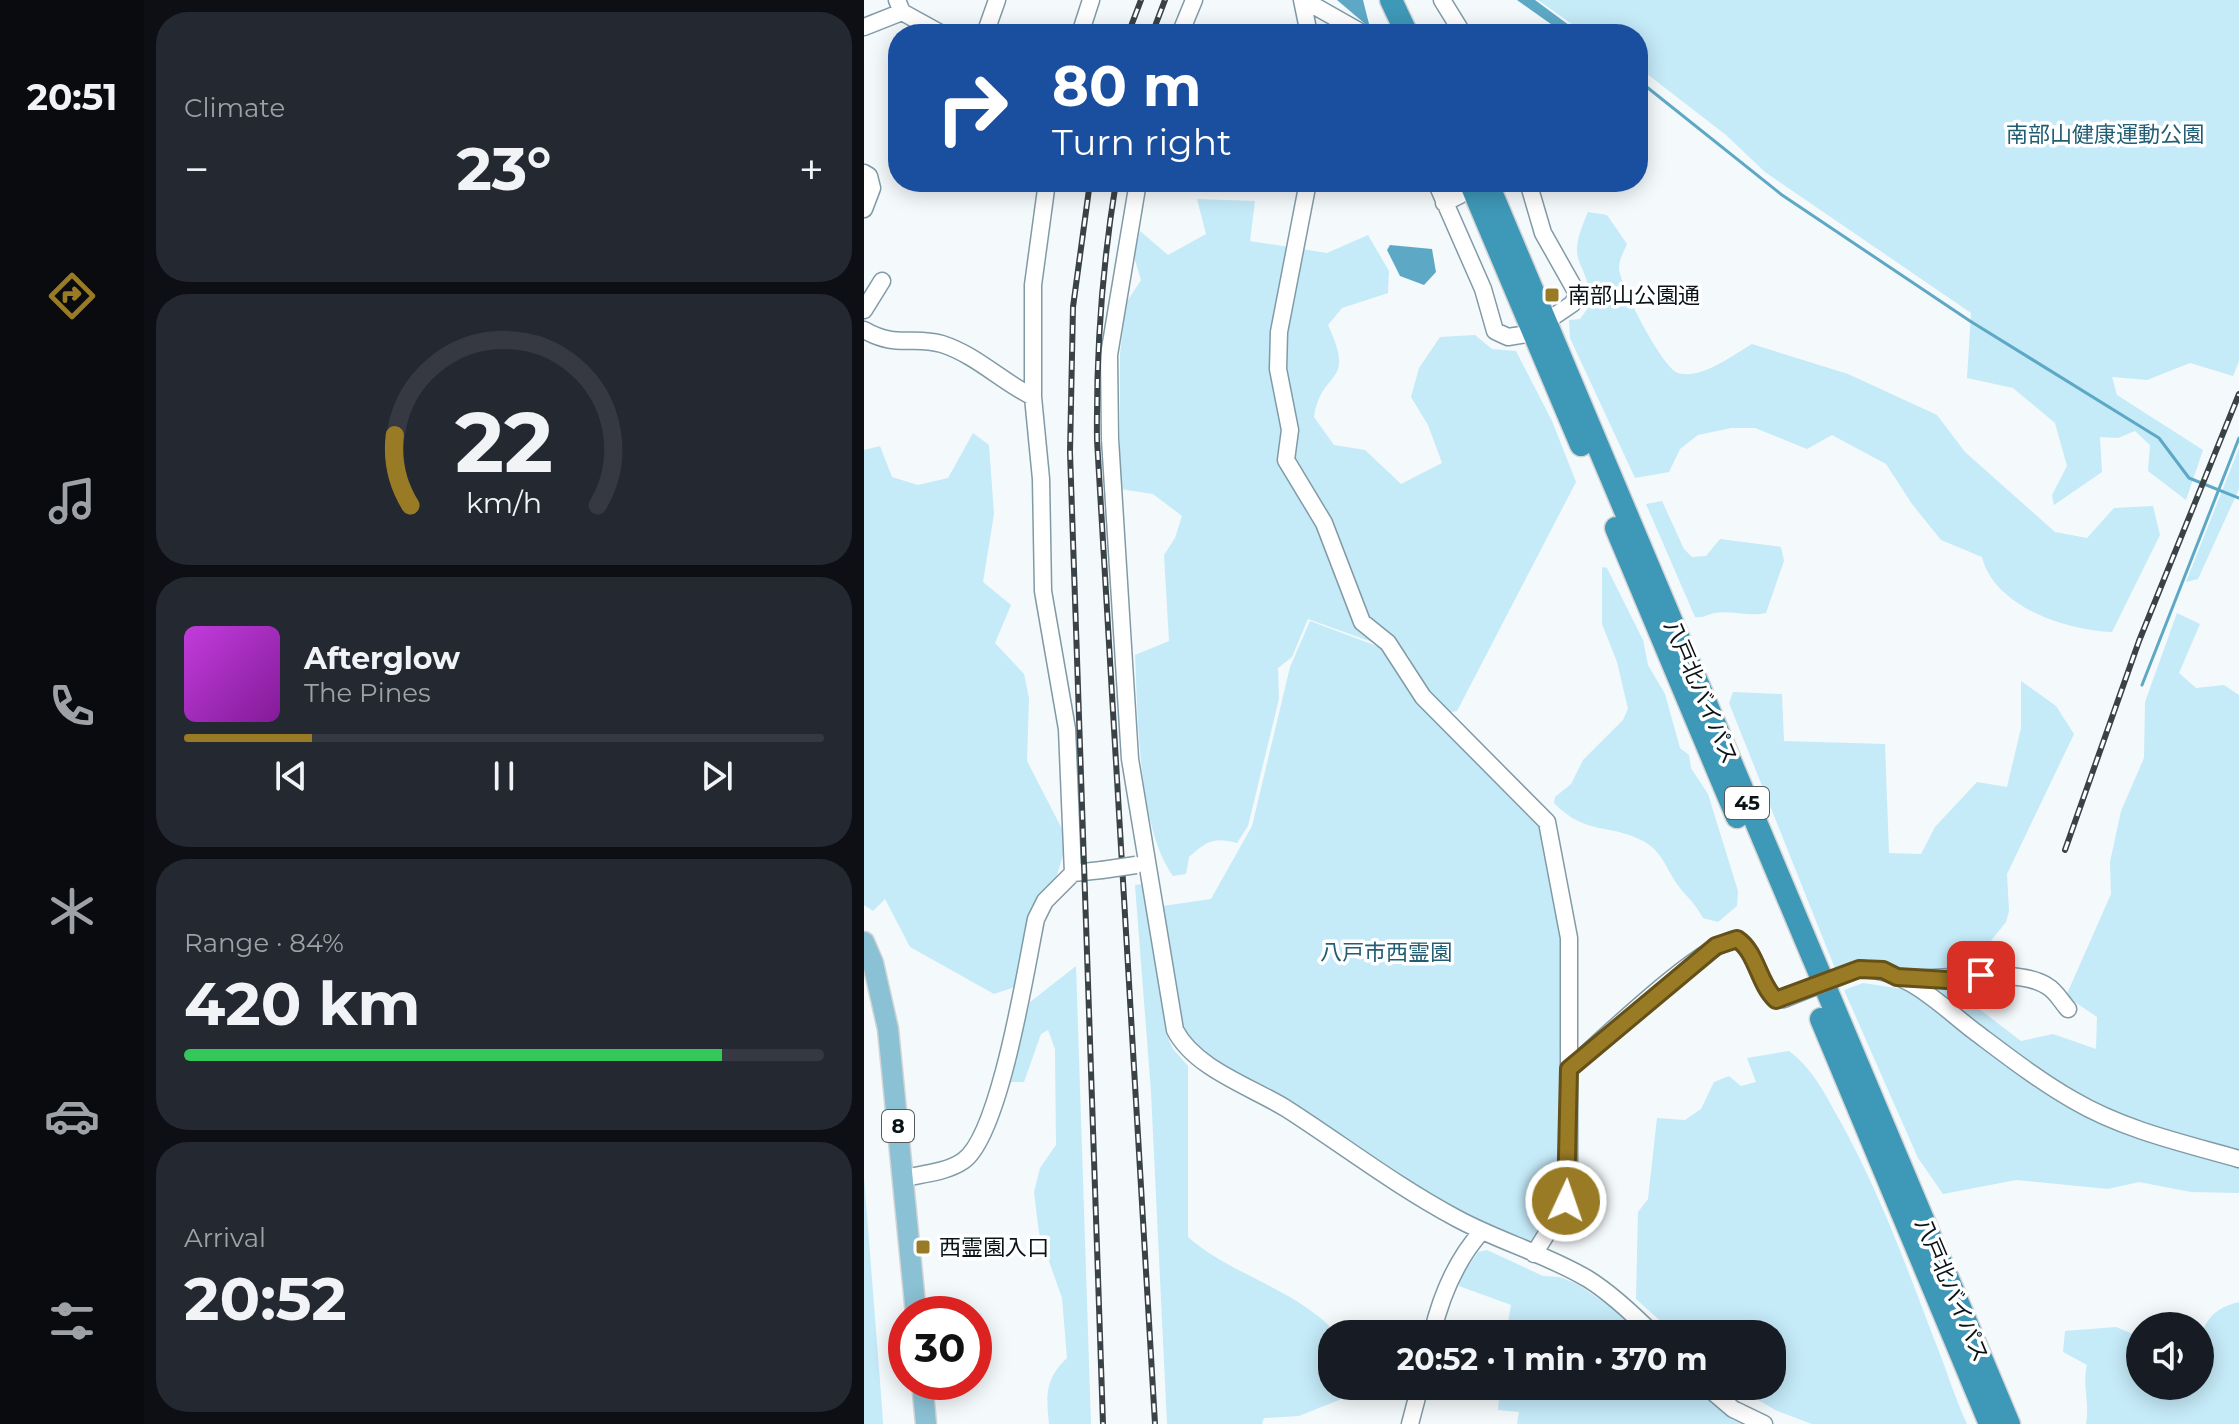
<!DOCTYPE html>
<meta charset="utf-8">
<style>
:root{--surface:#171b24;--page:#242831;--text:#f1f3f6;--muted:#9ea1a6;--line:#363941;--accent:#9a7b25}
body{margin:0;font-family:Montserrat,"Noto Sans JP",sans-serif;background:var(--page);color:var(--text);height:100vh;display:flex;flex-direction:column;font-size:30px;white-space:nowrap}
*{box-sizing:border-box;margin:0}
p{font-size:26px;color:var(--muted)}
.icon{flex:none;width:44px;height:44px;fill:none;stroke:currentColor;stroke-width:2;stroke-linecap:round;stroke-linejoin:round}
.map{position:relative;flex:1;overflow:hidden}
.panel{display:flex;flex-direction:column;gap:12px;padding:12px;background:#0d0f14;width:720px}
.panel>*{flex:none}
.hud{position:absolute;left:24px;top:24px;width:760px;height:168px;border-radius:32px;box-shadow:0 4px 20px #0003;background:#1a4fa0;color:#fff;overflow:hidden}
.controls{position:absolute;left:1262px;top:1312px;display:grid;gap:16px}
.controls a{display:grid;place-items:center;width:88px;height:88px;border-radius:50%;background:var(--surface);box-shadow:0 4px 20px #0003;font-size:40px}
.speed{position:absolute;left:24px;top:1296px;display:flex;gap:16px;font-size:40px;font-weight:700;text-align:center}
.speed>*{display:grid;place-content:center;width:104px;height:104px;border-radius:50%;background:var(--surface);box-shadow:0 4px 20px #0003;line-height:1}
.speed .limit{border:12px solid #d22;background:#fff;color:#111}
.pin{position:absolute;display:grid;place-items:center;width:68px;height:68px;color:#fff;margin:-34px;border-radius:16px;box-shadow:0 4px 12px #0006}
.me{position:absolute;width:88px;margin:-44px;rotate:3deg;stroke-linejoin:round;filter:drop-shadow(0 0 6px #0008)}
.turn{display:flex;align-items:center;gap:28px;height:168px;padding:0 32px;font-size:36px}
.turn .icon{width:104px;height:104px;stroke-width:2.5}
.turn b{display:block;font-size:56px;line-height:68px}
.big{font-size:60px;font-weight:700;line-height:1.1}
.panel .tile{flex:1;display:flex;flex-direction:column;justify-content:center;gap:12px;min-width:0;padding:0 28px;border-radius:32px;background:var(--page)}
.panel .dial{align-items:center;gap:0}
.dial svg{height:208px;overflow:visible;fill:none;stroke:var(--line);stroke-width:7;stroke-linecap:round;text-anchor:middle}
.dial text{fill:var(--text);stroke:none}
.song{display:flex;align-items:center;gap:24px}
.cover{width:96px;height:96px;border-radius:12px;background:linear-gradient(135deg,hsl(290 70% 55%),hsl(290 70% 35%))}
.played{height:8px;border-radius:4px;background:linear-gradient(90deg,var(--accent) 20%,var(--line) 20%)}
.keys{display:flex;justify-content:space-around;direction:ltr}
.heat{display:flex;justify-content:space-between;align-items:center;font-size:44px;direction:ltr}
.charge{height:12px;border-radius:6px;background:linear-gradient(90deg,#34c759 84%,var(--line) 0)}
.trip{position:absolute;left:454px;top:1320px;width:468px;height:80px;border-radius:32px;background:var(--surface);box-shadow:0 4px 20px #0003;font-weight:700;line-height:80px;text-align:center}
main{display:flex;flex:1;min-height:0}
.dock{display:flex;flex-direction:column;width:144px;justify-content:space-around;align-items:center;background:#090b0e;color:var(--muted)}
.dock .icon{width:56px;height:56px}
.dock .current{color:var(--accent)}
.dock b{font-size:36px;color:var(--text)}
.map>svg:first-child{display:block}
.green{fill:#c5eaf8}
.water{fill:#5da9c5}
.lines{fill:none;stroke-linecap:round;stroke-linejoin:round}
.stream{stroke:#5da9c5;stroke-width:3}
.minor-casing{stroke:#819ba6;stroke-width:19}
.major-casing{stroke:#d3d5d5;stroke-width:23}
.highway-casing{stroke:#d3d5d5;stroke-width:25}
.minor{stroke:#fff;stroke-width:16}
.major{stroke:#8bc1d4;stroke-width:20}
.highway{stroke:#3e98b7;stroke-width:22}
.rail-casing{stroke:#394246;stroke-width:6}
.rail{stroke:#fff;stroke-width:3;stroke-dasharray:9;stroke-linecap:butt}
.minor-bridge-casing{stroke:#819ba6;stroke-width:19;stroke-linecap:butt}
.minor-bridge{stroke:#fff;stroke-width:16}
.route-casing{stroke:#645018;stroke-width:20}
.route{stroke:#9a7b25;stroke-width:14}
.poi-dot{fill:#9a7b25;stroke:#fff;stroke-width:3}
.labels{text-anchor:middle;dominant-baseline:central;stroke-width:7;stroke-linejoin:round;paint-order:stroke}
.shield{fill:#fff;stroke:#545a5d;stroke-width:2}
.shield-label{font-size:20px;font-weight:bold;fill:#0a1418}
.park-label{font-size:22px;fill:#225e73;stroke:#fff}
.poi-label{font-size:22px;fill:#0a1418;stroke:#fff;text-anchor:start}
.street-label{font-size:22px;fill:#0a1418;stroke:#fff}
</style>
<main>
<nav class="dock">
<b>20:51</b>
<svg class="icon current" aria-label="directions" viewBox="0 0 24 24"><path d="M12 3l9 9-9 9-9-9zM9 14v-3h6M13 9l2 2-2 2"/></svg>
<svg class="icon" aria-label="music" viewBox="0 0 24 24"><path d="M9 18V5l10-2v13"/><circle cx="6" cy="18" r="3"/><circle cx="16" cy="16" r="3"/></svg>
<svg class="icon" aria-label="phone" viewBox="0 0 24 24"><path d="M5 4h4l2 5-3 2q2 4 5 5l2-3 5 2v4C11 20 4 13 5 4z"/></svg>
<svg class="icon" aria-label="climate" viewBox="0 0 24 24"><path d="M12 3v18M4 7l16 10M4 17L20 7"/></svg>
<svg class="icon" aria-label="car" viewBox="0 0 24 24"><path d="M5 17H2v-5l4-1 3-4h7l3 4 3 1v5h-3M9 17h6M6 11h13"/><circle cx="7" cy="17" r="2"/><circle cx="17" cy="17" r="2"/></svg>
<svg class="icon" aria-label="filters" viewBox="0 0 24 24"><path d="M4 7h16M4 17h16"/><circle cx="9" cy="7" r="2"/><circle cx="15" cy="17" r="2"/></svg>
</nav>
<section class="panel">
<div class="tile"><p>Climate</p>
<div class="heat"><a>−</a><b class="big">23°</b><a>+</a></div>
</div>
<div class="tile dial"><svg viewBox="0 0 100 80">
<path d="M14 69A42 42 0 1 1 86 69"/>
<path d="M14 69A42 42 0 0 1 8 42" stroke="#9a7b25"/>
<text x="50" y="56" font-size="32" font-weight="700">22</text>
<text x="50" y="72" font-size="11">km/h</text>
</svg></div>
<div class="tile">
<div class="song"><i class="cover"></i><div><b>Afterglow</b><p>The Pines</p></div></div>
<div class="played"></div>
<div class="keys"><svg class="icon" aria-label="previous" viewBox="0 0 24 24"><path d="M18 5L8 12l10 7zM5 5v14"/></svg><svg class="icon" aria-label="pause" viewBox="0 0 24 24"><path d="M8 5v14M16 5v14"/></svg><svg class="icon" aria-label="next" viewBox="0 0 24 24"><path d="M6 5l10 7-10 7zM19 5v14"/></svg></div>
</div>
<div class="tile"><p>Range · 84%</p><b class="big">420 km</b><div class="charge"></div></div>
<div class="tile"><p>Arrival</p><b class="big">20:52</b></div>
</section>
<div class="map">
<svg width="1375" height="1424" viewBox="0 0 1375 1424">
<rect width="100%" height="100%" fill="#f4f9fc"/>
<path class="green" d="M674,0H1375V361L1369,376L1326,363L1283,380L1248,377L1253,395L1339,450L1322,500L1284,471L1286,445L1271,431L1254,438L1236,437L1238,472L1190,505L1188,495L1203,466L1191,423L1149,388L1103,378L1107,313L901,172L862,135L774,67V34H722Z
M333,199L391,201L386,241L463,253L504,235L525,271L524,293L478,308L464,325C493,387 457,368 450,417L470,445L501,450L537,484L578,463L564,425L547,397L555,368L576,337L611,335L628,349L652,351L688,421L712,482L593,711L582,713L561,690L544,655L444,619L428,657L414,668L415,699L384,826L373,843C350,837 343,841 325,857L322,874L309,876C274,828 274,716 271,655L305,641L300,555L311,538L318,516L289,494L256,489V354L262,303L277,280L270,257L276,231L304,255L342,234Z
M724,212L743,215L763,244C760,251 755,260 755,267C754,283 799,369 814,373C837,380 869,355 888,344L984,374L1073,415L1101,452L1191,532L1223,538L1250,508L1289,506L1296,535L1248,632C1202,631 1130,606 1118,557L1077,540L1048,504L1022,464L968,435L943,449L891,428H867L834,435L816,449L805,472L771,478L706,338L705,320L716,319L727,304C724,256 699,268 724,212Z
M109,433L125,445L130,514L119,582L147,605L131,643L160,674L165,698L163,761L198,829L200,852L192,878L168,911L151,987L130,994L46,947L21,899L9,911L0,905V450L16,446L28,477L54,485L84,478Z
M1375,448V489L1334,579L1322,582Z
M798,501L820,549L828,557L842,556L856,539L917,547L920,561L902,613C884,617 867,610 850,613C842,615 840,618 831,617L782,504Z
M738,567L743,568L779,640L784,665L801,694L816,748L825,755L827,768L844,794L874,891L873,906L854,922L839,918C829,900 824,899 813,884C802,868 798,851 779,841C745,823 722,836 690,803L691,797L707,784L719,760L759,720L764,709L753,662L738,624Z
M1313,613L1336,624L1315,673L1332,688L1360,685L1375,695V1193L1327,1192L1275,1182L1244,1189L1152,1180L1079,1194L1054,1158L980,990L999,983L1052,991L1110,988V1005L1157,1041L1189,1034L1232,1049L1233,1017L1202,996L1247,894L1246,862L1257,811L1280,758L1281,702Z
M446,621L526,651L679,821L700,936L701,1193L669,1247L594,1211L336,1050L318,1033L299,906L347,899L388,826L426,667Z
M1157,681L1192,706L1210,734L1143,874L1145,911L1142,922L1118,952L1115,967L1036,973L1004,959L972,971L865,703L869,692L918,694L920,741L1021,744L1025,853L1057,854L1071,827L1113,782L1143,787L1157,728Z
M280,884L302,1033L309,1049L324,1066V1237C368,1276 434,1289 473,1334H468V1386H501L500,1390L435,1416L400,1418L398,1424H303L287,1092L271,885Z
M212,966L227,1424H185C182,1395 181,1379 203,1358L198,1298L175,1233L170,1192L176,1168L192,1145L191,1049L184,1030L177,1034L160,1082H145L166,1002Z
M925,1051C949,1069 961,1094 975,1119C1014,1189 1042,1265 1070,1339C1082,1368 1090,1396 1103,1424H948L913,1411L870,1386H908V1334H811L772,1299L774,1212L784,1199L793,1118L821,1120L837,1109L850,1082L865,1076L877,1086L892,1082L883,1058Z
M0,1177L18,1407L19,1424H0Z
M623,1250L679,1276L696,1277L713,1284L747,1307L776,1334H642L647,1305L595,1286V1279L614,1252Z
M1375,1302V1424H1222C1226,1404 1218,1385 1223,1365L1199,1352L1201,1331L1252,1327L1276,1337V1386H1336C1336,1347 1329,1313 1375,1302Z
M636,1386H832L869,1420L879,1424H653L655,1412L634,1410Z"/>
<path class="water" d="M473,0H499L506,28Z
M653,0H671L717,34H701Z
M526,245L568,249L572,272L560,285L536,276L523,250Z"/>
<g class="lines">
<path class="stream" d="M774,80L918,195L1106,321L1295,438L1325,478L1375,498
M1278,685L1375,438"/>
<g class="minor-casing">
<path id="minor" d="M33,0L38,12L78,34
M438,0L445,34
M440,0L500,34
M578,0L599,34
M0,27L38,12
M121,34L133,0
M216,34L227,0
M316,34L330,0
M0,173L5,176L8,188L0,209
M274,182L245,355L246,439L266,759L311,1030C331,1069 388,1087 423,1109C479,1145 532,1186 592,1218C634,1241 682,1254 724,1279C748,1294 769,1314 789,1334
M444,182L415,332L414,369L426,430L422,460L460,523L498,622L524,643L559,697L683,822L705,938V1190L698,1209L670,1254
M572,182L619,289L631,331L644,337L670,333
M664,182L679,233L714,295L708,304L683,321
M580,203L596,195
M0,310L18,281
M0,330C33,349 48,335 78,344C112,355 137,381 169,397
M209,873L238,870
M995,969C1042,968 1075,1004 1110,1031C1142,1055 1174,1080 1209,1100C1260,1130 1319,1143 1375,1159
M1043,978C1082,981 1152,966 1183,986C1192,991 1197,1001 1204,1009
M705,1069C737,1041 838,943 873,939C893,952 894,983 912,1000L920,999
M40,1178C59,1174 83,1172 99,1161C136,1136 162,968 172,919L181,901L209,873L203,729L179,591L177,479L169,397V285L183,182
M568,1334C577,1296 592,1260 618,1231
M842,1386L869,1409L900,1424
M546,1424L556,1386"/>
</g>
<g class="major-casing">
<path id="major" d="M0,942L9,963L24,1029L52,1314
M58,1382L62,1424"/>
</g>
<g class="highway-casing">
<path id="highway" d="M527,0L543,34
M606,182L717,445
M623,182L1145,1424
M752,528L873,817
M957,1019L1126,1424"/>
</g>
<use href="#minor" class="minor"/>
<use href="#major" class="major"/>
<use href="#highway" class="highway"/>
<g class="rail-casing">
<path id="rail" d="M264,34L277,0
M288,34L301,0
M226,182L209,307L206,452L239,1424
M252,182C238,267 232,353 233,440L291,1424
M1201,850L1275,641L1375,394"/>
</g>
<use href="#rail" class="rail"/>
<g class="minor-bridge-casing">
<path id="minor-bridge" d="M238,870L272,865
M920,999L995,969"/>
</g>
<use href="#minor-bridge" class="minor-bridge"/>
</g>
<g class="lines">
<g class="route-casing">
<path id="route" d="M702,1201L705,1069L852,946L873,939C893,952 894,983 912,1000L995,969L1019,970L1033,977L1083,980L1117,975"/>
</g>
<use href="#route" class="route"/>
</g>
<g class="poi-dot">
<rect x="680" y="287" width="16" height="16" rx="4"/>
<rect x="51" y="1239" width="16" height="16" rx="4"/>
</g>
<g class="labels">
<g class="shield">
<rect x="861" y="787" width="44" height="32" rx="6"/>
<rect x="18" y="1110" width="32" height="32" rx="6"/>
</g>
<g class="shield-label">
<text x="883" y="803">45</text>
<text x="34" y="1126">8</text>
</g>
<g class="park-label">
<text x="1241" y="134">南部山健康運動公園</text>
<text x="522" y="952">八戸市西霊園</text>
</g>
<g class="poi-label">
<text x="704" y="295">南部山公園通</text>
<text x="75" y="1247">西霊園入口</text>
</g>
<g class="street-label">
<text transform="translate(837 692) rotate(67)">八戸北バイパス</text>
<text transform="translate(1088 1290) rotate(67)">八戸北バイパス</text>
</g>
</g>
</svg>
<div class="controls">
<a><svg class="icon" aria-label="sound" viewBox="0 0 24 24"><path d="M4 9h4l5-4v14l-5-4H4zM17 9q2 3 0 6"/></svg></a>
</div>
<div class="speed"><div class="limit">30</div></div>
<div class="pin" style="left:1117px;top:975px;background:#d93025"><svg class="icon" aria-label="arrive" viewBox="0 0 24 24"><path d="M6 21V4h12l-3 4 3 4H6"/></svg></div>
<svg class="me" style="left:702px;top:1201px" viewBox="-20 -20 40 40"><circle r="17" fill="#9a7b25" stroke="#fff" stroke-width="3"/><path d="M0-11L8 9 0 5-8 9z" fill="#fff"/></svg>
<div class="trip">20:52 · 1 min · 370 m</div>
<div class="hud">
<div class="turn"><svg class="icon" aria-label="right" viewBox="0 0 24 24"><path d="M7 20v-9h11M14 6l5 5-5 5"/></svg><div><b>80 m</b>Turn right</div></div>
</div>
</div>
</main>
